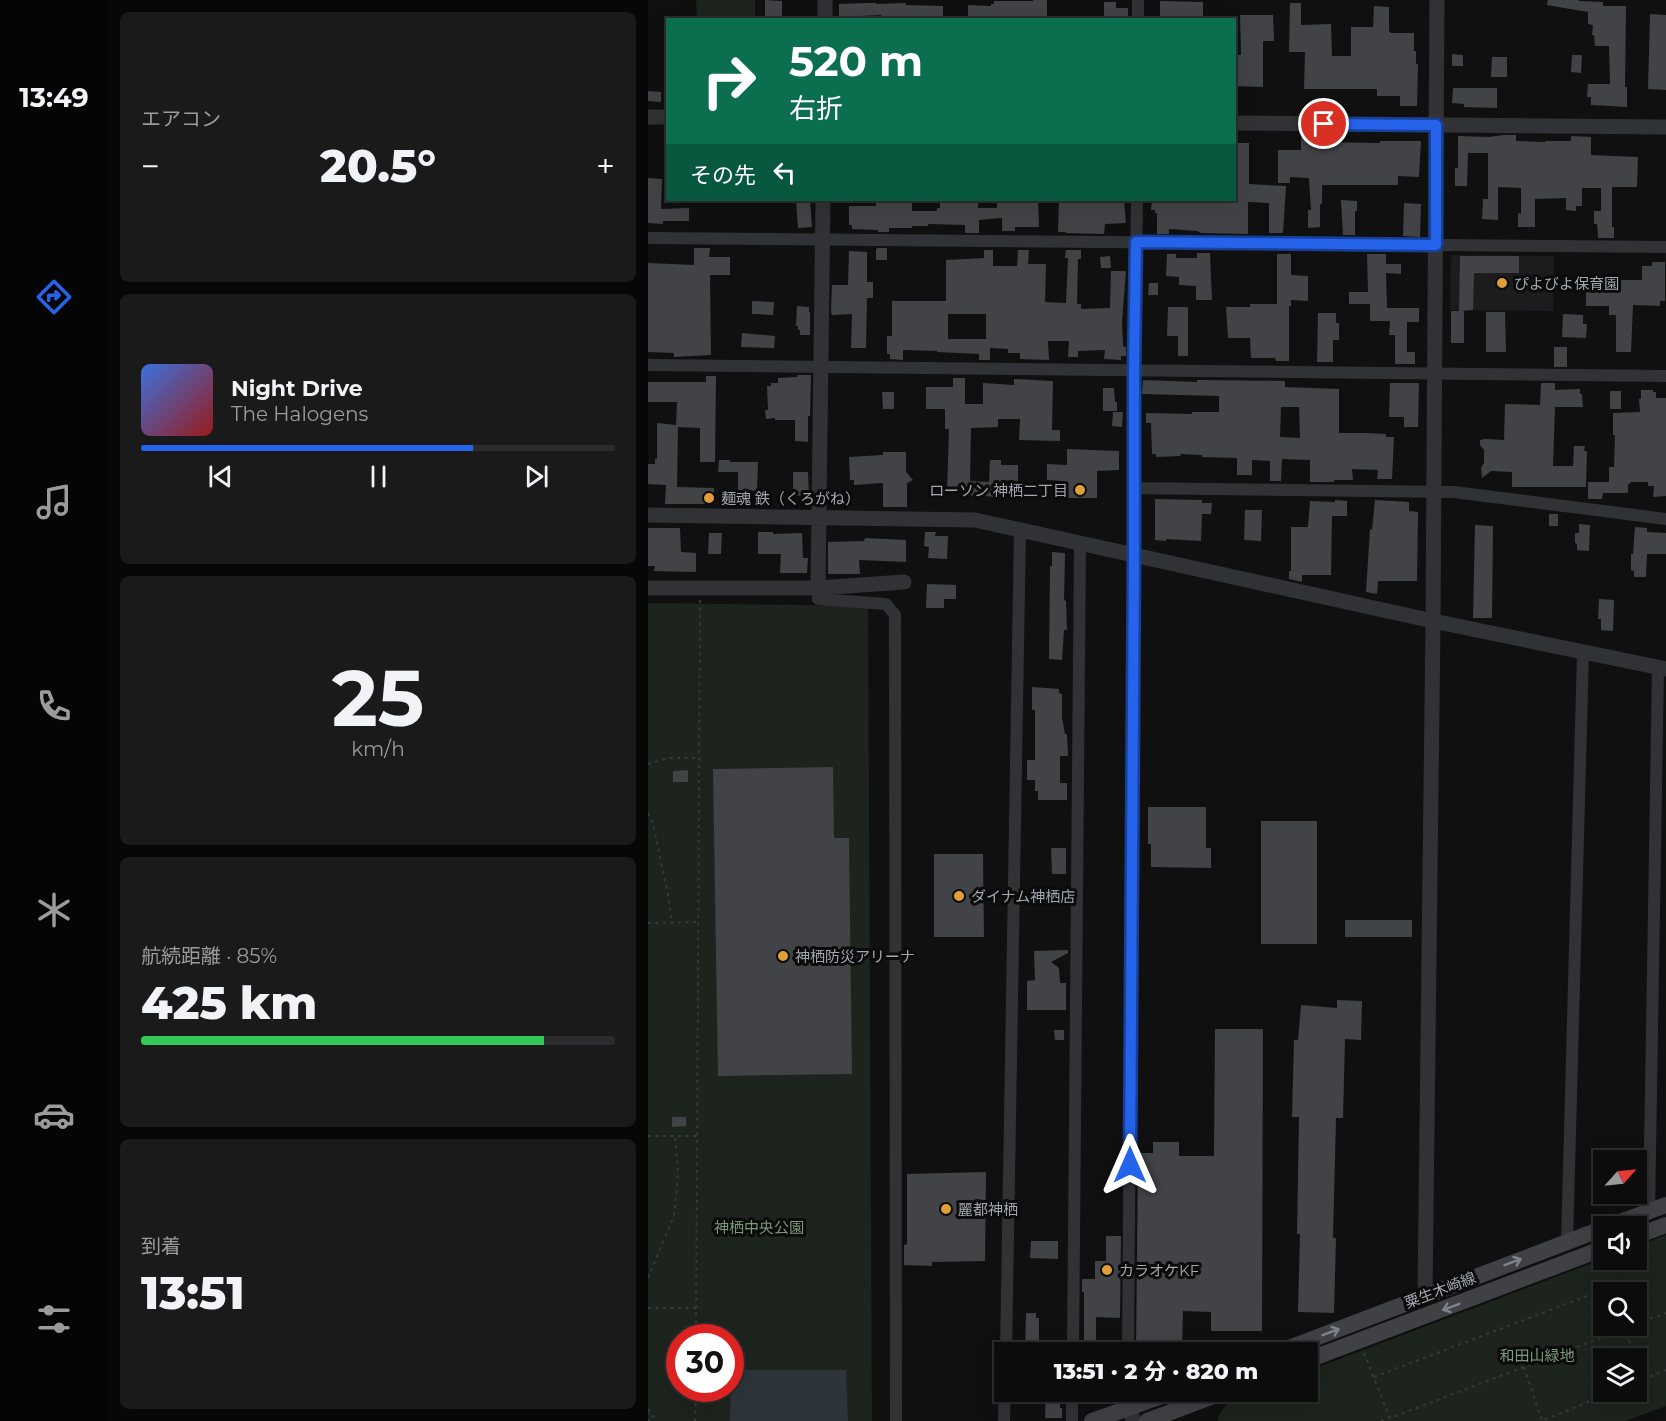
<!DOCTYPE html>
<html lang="ja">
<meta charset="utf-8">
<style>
:root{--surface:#0c0c0d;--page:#1a1a1b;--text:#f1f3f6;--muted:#9a9b9d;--line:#2c2c2e;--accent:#2563eb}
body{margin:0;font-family:Montserrat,"Noto Sans JP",sans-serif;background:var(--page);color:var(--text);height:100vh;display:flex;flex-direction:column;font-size:22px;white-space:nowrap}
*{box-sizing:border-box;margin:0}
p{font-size:20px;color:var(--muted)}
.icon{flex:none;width:33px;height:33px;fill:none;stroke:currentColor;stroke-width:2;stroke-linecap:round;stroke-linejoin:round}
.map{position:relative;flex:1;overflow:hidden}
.panel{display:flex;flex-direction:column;gap:12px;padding:12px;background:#070707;width:540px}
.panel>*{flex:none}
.hud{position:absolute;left:18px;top:18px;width:570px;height:183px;border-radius:0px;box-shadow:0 6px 24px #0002,0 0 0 2px var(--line);background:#0b6e4f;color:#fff;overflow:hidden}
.needle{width:39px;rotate:63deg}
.buttons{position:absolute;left:945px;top:1150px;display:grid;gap:12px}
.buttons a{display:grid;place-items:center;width:54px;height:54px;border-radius:0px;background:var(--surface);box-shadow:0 6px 24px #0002,0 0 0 2px var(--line);font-size:30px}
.speed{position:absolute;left:18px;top:1324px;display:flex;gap:12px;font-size:30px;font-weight:700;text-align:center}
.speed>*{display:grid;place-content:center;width:78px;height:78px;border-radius:50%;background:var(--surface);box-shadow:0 6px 24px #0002,0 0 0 2px var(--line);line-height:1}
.speed .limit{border:9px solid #d22;background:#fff;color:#111}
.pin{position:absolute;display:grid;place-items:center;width:51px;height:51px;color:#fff;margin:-26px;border:3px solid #fff;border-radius:50%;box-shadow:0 2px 6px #0007}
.me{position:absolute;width:66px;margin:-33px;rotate:0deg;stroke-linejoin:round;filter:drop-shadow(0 0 4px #0008)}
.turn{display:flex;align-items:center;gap:21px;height:126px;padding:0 24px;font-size:27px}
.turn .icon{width:78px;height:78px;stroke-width:2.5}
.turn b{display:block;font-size:42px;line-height:51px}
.then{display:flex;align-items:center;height:57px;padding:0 24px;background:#0003;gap:12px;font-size:22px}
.big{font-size:45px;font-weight:800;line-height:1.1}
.panel .widget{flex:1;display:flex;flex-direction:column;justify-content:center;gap:9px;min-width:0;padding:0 21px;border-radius:9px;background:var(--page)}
.panel .dial{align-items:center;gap:0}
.dial b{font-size:78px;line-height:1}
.song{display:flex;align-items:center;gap:18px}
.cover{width:72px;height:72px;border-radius:9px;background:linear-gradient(135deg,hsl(220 70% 55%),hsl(0 70% 35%))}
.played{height:6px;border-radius:3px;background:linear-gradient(90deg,var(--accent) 70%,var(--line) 70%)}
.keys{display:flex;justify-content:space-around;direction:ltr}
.heat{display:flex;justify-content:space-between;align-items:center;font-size:33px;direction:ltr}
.charge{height:9px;border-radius:4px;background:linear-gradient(90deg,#34c759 85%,var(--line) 0)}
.trip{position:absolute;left:346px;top:1342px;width:324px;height:60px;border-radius:0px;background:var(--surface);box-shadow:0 6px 24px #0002,0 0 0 2px var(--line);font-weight:800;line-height:60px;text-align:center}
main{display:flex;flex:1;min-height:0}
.tabs{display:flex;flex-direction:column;width:108px;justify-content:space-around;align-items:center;background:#050505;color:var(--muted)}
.tabs .icon{width:42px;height:42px}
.tabs .active{color:var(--accent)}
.tabs b{font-size:27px;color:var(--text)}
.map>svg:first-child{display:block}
.built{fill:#1c1c1e}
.green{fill:#1d231d;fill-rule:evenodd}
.water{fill:#2d353a}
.building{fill:#414346;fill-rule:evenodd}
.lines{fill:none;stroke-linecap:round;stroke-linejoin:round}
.path{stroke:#37393c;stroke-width:2;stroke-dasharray:3 4.5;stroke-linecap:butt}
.minor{stroke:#313236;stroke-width:12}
.tertiary{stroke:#313236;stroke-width:15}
.secondary{stroke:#3f4145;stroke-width:16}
.oneway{stroke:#7f838b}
.route-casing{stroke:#184099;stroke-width:15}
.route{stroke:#2563eb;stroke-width:10}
.poi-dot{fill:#e09e39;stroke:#0b0b0c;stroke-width:2}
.labels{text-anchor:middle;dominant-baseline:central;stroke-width:6;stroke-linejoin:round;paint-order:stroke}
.poi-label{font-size:15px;fill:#a2a7b0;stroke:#0b0b0c;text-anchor:start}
.park-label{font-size:15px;fill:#7b9a7b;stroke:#0b0b0c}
.street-label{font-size:15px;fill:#a2a7b0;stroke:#0b0b0c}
</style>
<main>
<nav class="tabs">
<b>13:49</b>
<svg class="icon active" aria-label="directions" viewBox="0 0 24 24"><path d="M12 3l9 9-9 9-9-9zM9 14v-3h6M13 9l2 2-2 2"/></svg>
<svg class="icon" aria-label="music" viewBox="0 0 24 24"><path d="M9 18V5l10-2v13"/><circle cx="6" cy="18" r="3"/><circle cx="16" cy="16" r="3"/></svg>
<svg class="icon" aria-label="phone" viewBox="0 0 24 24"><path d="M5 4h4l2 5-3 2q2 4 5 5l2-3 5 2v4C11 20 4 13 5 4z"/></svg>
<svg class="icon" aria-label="climate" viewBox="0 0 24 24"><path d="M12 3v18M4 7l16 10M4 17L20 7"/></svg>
<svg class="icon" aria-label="car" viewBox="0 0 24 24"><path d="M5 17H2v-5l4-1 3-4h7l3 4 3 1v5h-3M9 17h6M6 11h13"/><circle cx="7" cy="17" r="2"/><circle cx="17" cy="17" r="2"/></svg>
<svg class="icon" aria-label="filters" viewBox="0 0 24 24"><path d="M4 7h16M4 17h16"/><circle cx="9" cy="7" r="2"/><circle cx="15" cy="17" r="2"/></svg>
</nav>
<section class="panel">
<div class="widget"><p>エアコン</p>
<div class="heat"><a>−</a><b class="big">20.5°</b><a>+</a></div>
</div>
<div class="widget">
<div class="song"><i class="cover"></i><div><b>Night Drive</b><p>The Halogens</p></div></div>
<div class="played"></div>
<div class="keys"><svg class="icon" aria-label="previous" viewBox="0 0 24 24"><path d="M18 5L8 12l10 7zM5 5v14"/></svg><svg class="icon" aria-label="pause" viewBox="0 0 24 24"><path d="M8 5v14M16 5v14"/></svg><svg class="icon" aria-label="next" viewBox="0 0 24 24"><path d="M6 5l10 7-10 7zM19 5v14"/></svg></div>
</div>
<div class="widget dial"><b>25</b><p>km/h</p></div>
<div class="widget"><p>航続距離 · 85%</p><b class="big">425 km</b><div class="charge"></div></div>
<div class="widget"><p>到着</p><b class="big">13:51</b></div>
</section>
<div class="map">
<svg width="1018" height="1421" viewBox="0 0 1018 1421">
<rect width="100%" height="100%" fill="#101011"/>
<path class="built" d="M803,255L906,256L905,311L802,310Z"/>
<path class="green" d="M48,0H107V19H49Z
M0,603L220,606L224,1421H0ZM32,1338H82V1389H32Z
M1018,1235V1406L978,1421H570C571,1405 592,1395 606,1392C619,1389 645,1392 660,1392V1371L955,1259L956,1260H988L989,1246ZM956,1293H988V1326H956ZM956,1359H988V1392H956Z"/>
<path class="water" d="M83,1370H198L200,1421H82Z"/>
<path class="building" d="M117,0L134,1V20H117Z
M385,0H399V16L377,17V20L320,18V5L343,6V4H346V1H385Z
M900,0H931V1L955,2V6H978L977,87H979V107L943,105V97H939L940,84H962L961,46H947L946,35H944L945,25L940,24V12L899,5Z
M512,1L555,2V20H512Z
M456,2H468V8H480V20L456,19Z
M218,3H228V4L258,3V5L295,6V19L266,18V16H233V15L191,17V4Z
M642,3H653V25L683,24L684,56H703V27H725L726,6L741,7V31L743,33H766V51H768V64H770L769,106H752V96H729V89H656L657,52H641Z
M1002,14L1018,15V90L1000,89Z
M592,15H625L626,41H615V87L586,86V55H593Z
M804,54L815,55V66H804Z
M924,55H934L933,73L923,72Z
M844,57H859V77H843Z
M805,88H849V108L816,107V104L804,103Z
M0,91L13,92V102L0,101Z
M855,135H868V141L897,142V141H923V136L943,137V155L990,157L989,187H964V227H966V238H950L949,224H946V211H953V188H934V206H928V211L918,210V198L887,199V227H870V213L873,214V188L850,187V220L834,219L835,199H840V153H820L819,186H807V168H810V136L841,137Z
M653,137L670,138V142L732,143V141H773L771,177L750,176V185H674V204H672V227L660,228V210H663L661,178L642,177V183H630V150H653Z
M586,143H601V184L638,186L635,233H621V203L600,202V234L553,233L549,231L521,229V234H509V213H507V210H503L504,200H586Z
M0,178L14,179L13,209L41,208V221H15V224L0,223Z
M148,200H162L164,227L150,228Z
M228,200H264V211H289V208H292V200H330V208H349V200H390L391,227H367V231H354V218L331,220V233H317V225L280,224V226H264V228H241V232H230V230L204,229V225H201V206H228Z
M411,200L462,202V200H476L478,223L457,224L456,234L418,233V232H410Z
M693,200L709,201V211H707V235H695Z
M756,203L773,204L772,237L755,236Z
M46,248H62L61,257H82V275H62L63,355L26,357V353L0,352V263L46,265Z
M230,248H239V260H228V249Z
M336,250H345V266H369L370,250H381L380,264H398L397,302L418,303L420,258H417L418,250H433V259H430L429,304H433V309L462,308L463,271H478L474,322L475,346L478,347V356H473V360L456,359L457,350L430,351V357H420L421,341H400L401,360L372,359V353H360V349L342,348V360H331V354L289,352V351L255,350V360L242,359V354H239V336H244V301H298V260L336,258ZM300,314H338V339H300Z
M201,251L219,252V282H225V298H219L218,348H203L204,314L184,315L183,311L184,285H200Z
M549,253H562L564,300H548V286L531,285V277L518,276L519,254H528V258H549Z
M629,254H643V275L660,276V301L643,300V306H641V361H628L627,358H603L602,338H580L578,307H602V304H629Z
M719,254H738V264H753V274L738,273L739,308H771V322H759V352H767V364H747V335H741L742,321H722V304H701V292H720Z
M462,256L463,268H453L452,257Z
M812,256H871V273H826L825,310L811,311Z
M1004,262H1017V301H1012V306L985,305L983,352H968V315H961V306H938V280H994V266H1004Z
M501,283H510V295H500Z
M104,301L126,302L125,315L104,314Z
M149,306L161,307V312H162V335H152V330H150V326H148Z
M520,307H540V356H530V336H519Z
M803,311H816V343H803Z
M838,312H857L858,352H838Z
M670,313H688V323H691V340H685V362H669Z
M915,314L935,315V324H939L938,338L914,337Z
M94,333L127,336L126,348L93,347Z
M906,347H919V367H906Z
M149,375H163L162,416H160V442L147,441V420H127V418L118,419L117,410H120L119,386H123V383H130V378L149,377Z
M58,376H68L67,462H52V428L30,427L29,487L66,488L65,504H17L18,485L0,484V464H7V459H9V423L28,425L29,402H0V382H58Z
M305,378H317V404H335V383L366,385V379L405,381L404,430H412V441L371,440L372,419H350V427L323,428L322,481L341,482L342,460H353V465H370V481L354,480L353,497L315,495L316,491H299L301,429H297V409H278V387H305Z
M495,380L549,382V380L637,381V387L691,389V433H717L738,434V437H746L744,479H729L730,470L704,469L705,480H686V482H662V460L634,459L633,481H622V461L604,460V475H589V458L554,457V455L532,454L533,456L508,457V454H504L503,423H498V413L544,414V412H571V396L494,394ZM633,407H651L652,438L632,437Z
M742,383H771L770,427H756V417H741Z
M893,383H907V390L932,389V394H934L935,407H907L905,466H925L926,446H937L936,451H939L938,487H864V472L843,471L834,478L833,468L836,463V450L832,445V440L837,439L856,440L857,404L892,405Z
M455,388H466L467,402H469V411H455Z
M993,390H1005V392H1008V398H1018V496L1005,497L1006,486H1000V482H982V484H980V493H955L954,499H940V482H961V467H966L967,435H965V413L992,412L991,399H993Z
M962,391H973V409H962Z
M234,392H246V409H235Z
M465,412H475L474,427L464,426Z
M419,449L471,451V470L449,471V498H415V481L399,480V464L419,465Z
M235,452H258V472L265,480L259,483V507H235V483L206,485V480H202L201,457L235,455Z
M71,460H82V462H110L109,491L90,490V472H70Z
M145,472H160L161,495L145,496Z
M507,499L554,500V503H564L563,514H554L553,541L518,539V541L507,540Z
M687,500L699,501V516H684L683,575H654V582L641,579V571H643V527H660L662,501L687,502Z
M727,500L761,502V511L770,512L769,581H730L729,594L718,592L722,529L724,530Z
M597,510H614L613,541L596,540Z
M901,514H910V526H901Z
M931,524L942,525L941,551L929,550V544L927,543V533H931Z
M827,525L845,526L844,618H825Z
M987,527L999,528V532L1018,533V554H999L998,577H986V571L983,570V554H985Z
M0,528H32L33,552L48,553V572L6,571L7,566H0Z
M110,532H125V534L154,533L155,558H160L159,573H132L133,554H110Z
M277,532H288L287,536H300L299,559L280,558L281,547L276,546Z
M61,533H74L73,554H60Z
M217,538L258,540V562L211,560L212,574H180V542L216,541Z
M404,552L417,553L416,600L418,601L419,630H416L414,660L401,659L402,566H404Z
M279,584L308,585V599H296V608H278Z
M951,599L966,600L965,631L953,630V619H950Z
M384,687L411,689V693L414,694V718L417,734H419L420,756H412V783H419V800H390V791H387V780H379V760H387V710H384Z
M185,767L186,838H201L204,1074L70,1076L65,769Z
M40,770V782H25V771Z
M500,807H558V848H563V868L503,867V844H500Z
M613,821H669V944H613Z
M403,848H418V874H404Z
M286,854H335L336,937H286Z
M697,920H764V937H697Z
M420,950V953L403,962L411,968L412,983H418V1010H379V981L387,980L386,951Z
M689,1000L714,1001L713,1040L697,1039L695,1118H688L685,1238H688L686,1313L650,1312L652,1234H649L651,1117H644L646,1040H650L653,1005L689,1008Z
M567,1029H615L614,1331H563V1312L535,1311L534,1353H488L490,1153H505V1142H531V1156H566Z
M406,1030H416V1040H407Z
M24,1117H38V1126L24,1127Z
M338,1172L337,1261L284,1262V1266L256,1265V1245L259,1244V1174Z
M458,1236H473L472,1318L448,1317V1353H436V1292H434V1279H447V1261H458Z
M383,1241H410V1259L382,1258Z
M378,1313H388V1318H391V1353H377Z
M398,1392H410V1402H412V1408H414V1418H397Z"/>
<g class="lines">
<path class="path" d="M0,764L21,758H51
M0,813L5,824L20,895L24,923
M0,923L50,922
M0,1136H49
M0,1278L26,1216L30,1174L27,1136
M0,1308H48
M988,1324L1018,1313
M975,1326L997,1379
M48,1338L52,600
M716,1353L742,1418L984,1326
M876,1367L894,1421L964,1392
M726,1377L960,1288L962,1293
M988,1382L1018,1370
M0,1409L8,1421
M0,1412L1,1421
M47,1421L48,1389
M733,1421L741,1418"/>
<path class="minor" d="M490,20V0
M0,238L1018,247
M0,365L1018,376
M486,488L806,492L1018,519
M170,588V599L238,604L247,615L248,1421
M1001,1212L1010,668
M919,1242L935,652
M358,1353L372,529
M425,1353L432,543
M480,1353L486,555V370L489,200
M480,1408V1392
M356,1421L357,1386
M424,1421V1392"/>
<path class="tertiary" d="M177,20V0
M0,117H20
M586,123L1018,127
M0,515L327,520L785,621L1018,669
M0,588H170L256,582
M170,588L175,200
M777,1295L785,621L789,0
M480,1408L486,1421"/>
<path class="secondary" d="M959,1227L1018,1205
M988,1236L1018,1225
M628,1353L956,1228
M660,1360L956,1248
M444,1421L525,1392
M499,1421L576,1392"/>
</g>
<defs><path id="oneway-shaft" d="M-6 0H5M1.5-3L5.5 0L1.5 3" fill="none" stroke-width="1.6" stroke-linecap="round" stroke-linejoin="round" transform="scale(1.5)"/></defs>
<g class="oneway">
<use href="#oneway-shaft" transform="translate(865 1262) rotate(-21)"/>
<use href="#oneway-shaft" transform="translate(803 1307) rotate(159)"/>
<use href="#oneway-shaft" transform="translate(683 1332) rotate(-21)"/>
</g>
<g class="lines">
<g class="route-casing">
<path id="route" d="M482,1165L486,555V370L488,242L788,245V125L676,124"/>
</g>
<use href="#route" class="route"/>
</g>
<g class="poi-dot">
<circle cx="854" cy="283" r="6"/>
<circle cx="432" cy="490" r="6"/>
<circle cx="61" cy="498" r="6"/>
<circle cx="311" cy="896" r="6"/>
<circle cx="135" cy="956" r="6"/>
<circle cx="298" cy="1209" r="6"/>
<circle cx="459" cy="1270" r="6"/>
</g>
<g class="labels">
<g class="poi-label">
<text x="866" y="283">ぴよびよ保育園</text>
<text x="420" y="490" text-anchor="end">ローソン 神栖二丁目</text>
<text x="73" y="498">麺魂 鉄（くろがね）</text>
<text x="323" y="896">ダイナム神栖店</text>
<text x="147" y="956">神栖防災アリーナ</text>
<text x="310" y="1209">麗都神栖</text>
<text x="471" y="1270">カラオケKF</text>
</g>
<g class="park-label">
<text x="111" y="1227">神栖中央公園</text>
<text x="889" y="1355">和田山緑地</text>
</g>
<g class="street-label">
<text transform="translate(792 1290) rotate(-21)">粟生木崎線</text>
</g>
</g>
</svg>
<div class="buttons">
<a><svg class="needle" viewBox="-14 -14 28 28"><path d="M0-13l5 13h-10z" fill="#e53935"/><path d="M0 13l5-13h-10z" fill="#9a9b9d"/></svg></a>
<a><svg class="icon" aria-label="sound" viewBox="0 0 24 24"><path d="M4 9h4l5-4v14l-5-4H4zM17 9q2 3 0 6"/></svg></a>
<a><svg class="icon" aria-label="search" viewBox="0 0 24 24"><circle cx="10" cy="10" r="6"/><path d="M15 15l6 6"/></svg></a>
<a><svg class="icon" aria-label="layers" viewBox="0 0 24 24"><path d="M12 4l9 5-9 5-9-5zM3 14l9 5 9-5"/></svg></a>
</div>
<div class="speed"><div class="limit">30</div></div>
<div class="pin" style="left:676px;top:124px;background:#d93025"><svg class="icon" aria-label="arrive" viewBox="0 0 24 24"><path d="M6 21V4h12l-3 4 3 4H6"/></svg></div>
<svg class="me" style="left:482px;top:1165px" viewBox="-20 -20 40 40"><path d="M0-17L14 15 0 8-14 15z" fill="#2563eb" stroke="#fff" stroke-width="4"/></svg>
<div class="trip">13:51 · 2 分 · 820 m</div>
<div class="hud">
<div class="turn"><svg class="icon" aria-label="right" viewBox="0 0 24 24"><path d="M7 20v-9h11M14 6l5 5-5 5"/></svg><div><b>520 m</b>右折</div></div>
<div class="then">その先<svg class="icon" aria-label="left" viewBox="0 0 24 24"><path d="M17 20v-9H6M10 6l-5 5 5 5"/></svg></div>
</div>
</div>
</main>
